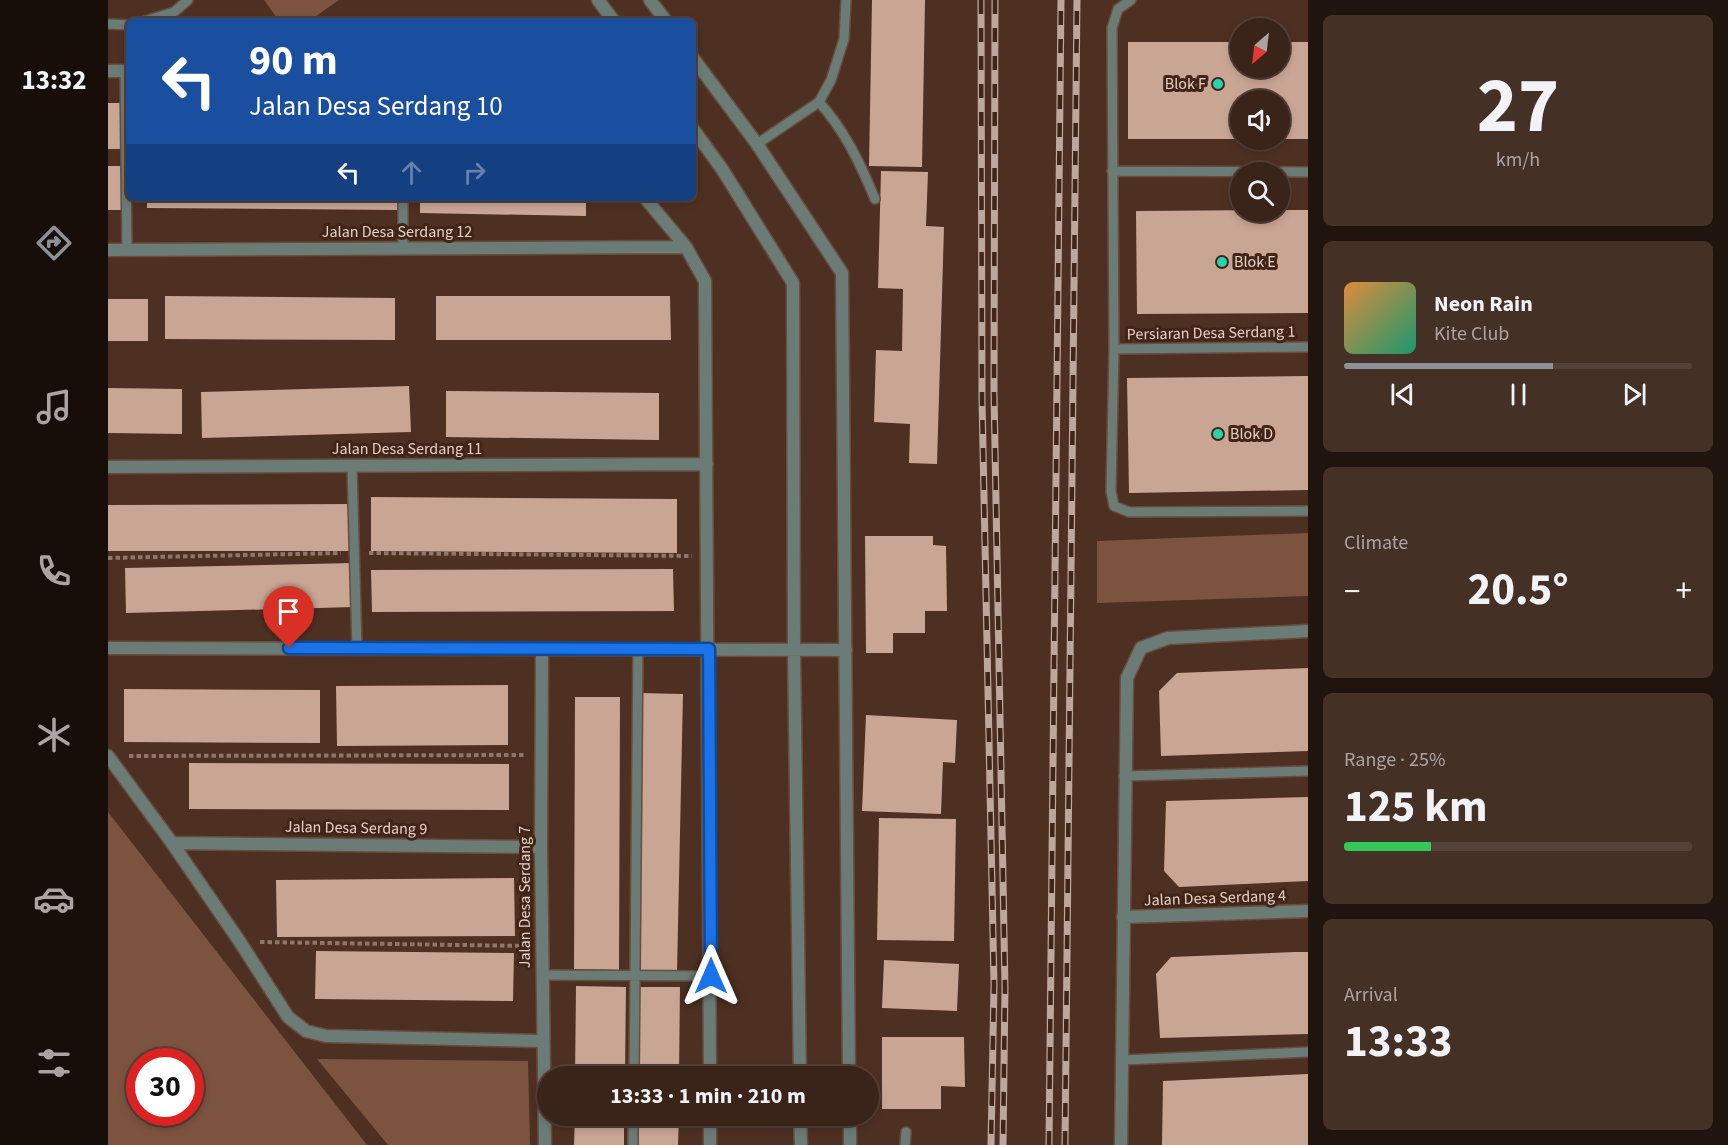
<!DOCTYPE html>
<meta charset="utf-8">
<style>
:root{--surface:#3a2419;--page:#453026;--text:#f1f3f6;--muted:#aba4a2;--line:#544138;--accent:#8c9099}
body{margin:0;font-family:"Source Sans 3",sans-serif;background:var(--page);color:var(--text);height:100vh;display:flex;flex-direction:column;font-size:22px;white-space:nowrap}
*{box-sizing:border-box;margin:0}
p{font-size:20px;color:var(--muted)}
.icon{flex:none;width:33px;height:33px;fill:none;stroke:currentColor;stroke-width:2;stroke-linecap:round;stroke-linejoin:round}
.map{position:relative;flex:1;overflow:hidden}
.side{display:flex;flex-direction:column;gap:15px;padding:15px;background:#20140e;width:420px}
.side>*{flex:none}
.top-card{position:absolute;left:18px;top:18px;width:570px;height:183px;border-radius:9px;box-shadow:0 3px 9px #0003,0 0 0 2px var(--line);background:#1a4fa0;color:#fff;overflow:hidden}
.needle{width:39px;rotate:208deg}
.buttons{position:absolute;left:1122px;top:18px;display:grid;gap:12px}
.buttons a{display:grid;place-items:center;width:60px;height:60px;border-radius:50%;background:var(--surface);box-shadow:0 3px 9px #0003,0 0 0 2px var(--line);font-size:30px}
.speed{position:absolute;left:18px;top:1048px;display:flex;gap:12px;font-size:30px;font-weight:700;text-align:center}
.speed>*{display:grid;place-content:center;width:78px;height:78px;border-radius:50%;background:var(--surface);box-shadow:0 3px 9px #0003,0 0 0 2px var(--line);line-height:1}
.speed .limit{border:9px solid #d22;background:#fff;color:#111}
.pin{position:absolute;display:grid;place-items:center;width:51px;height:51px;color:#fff;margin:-62px -26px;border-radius:50% 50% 50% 0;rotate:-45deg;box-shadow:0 0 6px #0007}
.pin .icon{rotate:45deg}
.me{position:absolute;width:66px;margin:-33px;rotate:0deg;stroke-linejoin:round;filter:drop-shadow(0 0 4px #0008)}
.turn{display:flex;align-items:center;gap:21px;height:126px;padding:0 24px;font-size:27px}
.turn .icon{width:78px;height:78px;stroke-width:2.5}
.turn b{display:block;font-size:42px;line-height:51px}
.lanes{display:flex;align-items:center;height:57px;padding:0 24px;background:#0003;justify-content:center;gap:30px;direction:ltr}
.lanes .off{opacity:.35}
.big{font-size:45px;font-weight:700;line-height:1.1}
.side .card{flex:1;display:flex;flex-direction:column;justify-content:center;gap:9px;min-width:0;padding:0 21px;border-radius:9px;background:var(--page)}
.side .dial{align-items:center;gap:0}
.dial b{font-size:78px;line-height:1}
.song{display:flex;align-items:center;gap:18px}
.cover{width:72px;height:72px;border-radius:9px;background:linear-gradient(135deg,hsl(30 70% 55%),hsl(160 70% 35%))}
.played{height:6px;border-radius:3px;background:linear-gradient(90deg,var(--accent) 60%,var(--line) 60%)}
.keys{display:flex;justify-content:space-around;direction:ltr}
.heat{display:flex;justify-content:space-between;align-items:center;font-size:33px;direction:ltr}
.charge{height:9px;border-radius:4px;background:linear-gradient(90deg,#34c759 25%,var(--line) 0)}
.trip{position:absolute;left:429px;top:1066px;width:342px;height:60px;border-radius:30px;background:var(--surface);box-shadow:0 3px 9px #0003,0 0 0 2px var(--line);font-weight:700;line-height:60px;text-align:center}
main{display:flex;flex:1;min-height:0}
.tab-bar{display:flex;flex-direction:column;width:108px;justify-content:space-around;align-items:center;background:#170e0a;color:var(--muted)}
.tab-bar .icon{width:42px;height:42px}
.tab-bar .on{color:var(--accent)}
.tab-bar b{font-size:27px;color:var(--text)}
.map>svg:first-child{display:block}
.green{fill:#7c533f;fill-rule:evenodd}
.building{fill:#c9a594}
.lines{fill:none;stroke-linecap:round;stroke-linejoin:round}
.lane-casing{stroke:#684d3f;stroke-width:12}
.street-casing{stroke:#684d3f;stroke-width:15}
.path{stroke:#8f766a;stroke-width:4;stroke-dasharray:4.5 3;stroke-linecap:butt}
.lane{stroke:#6b7c76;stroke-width:9}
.street{stroke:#6b7c76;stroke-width:12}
.rail-casing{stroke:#bca79c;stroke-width:7}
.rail{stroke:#422517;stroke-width:4.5;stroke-dasharray:14;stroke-linecap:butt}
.route-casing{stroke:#114b97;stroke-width:15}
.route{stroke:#1a73e8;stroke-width:10}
.poi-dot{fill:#25d5ae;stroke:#422517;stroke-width:2}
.labels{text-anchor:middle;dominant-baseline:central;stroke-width:6;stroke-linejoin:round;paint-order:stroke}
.poi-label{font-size:16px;fill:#e3d0c7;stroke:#422517;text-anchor:start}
.street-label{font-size:16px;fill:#e3d0c7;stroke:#422517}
</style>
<main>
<nav class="tab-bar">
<b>13:32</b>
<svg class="icon on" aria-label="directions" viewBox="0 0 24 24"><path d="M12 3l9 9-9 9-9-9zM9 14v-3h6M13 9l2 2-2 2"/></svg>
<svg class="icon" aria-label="music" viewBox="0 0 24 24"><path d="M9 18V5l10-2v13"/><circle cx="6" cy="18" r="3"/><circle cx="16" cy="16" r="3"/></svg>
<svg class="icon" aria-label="phone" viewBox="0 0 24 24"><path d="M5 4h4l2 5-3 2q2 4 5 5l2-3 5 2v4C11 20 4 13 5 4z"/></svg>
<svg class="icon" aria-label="climate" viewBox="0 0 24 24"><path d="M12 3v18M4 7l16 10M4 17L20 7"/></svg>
<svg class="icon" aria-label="car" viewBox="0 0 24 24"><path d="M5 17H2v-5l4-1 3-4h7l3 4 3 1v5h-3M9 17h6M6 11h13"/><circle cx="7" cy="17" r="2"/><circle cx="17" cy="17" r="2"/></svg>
<svg class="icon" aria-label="filters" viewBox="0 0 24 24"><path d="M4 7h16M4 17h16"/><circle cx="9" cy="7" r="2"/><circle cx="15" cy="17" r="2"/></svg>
</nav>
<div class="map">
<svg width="1200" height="1145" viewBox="0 0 1200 1145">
<rect width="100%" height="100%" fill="#4d3021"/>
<path class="green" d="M156,0H231L201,21H171Z
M1200,533V596L989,603V541Z
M0,812L259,1145H0ZM32,1062H82V1113H32Z
M209,1059L420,1061L422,1145H280Z"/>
<path class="building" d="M764,0H817L814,167L761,166Z
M1020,42H1132V68H1172V42H1200V139H1172V100H1132V139H1020Z
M0,103H16L17,149H0Z
M0,166H18L19,210H0Z
M773,171L820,172L818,226L836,227L829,464L801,463L802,424L766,422L768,350L794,351L795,289L770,288Z
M39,198H289V210L39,208Z
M312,198H478V216L312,213Z
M1172,210H1200V313L1029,314L1028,211Z
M57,296L287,298V340L57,339Z
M328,296H562L563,340H328Z
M0,299H40V341H0Z
M1200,376V490L1021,493L1019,378Z
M301,386L303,432L94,438L93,392Z
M0,388L74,389V434L0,433Z
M338,391L551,393V440L338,437Z
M263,497L569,499V553L263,551Z
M243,504L244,551H0V505Z
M757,536H825V545L838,546L839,611H817V633H785V653H758Z
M245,563L246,607L18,613L17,568Z
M565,569L566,611L264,612L263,570Z
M1200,668V751L1053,756L1051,691L1069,673Z
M400,685V745L229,746L228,686Z
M16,689L212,690V743L16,742Z
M532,693L575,694L569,972L527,971Z
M467,697H512L511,970L466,969Z
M758,715L849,720L847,763L835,762L833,814L754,811Z
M81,763L401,764V810L81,809Z
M1200,797V881L1071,887L1056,871L1058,801Z
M771,818L848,819L846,941L769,940Z
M406,878L407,936L169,937L168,880Z
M208,951L406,953L405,1001L207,999Z
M1187,952H1200V1034L1052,1038L1048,974L1063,957Z
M776,960L851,964L849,1011L774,1008Z
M468,986L518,987L517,1077H467Z
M528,987H572L571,1077H528Z
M774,1037H856L857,1087L833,1086V1109H774Z
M1200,1074V1145H1054L1055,1081Z
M467,1116H516V1145H466Z
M528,1116H571L570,1145H527Z"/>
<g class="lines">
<g class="lane-casing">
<path id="lane" d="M1023,0L1010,9L1004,28L1006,349L1003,491L1006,506L1021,512L1200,511
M37,21L66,12L80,0
M0,24L21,25
M17,71L19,250
M711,102C737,131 752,163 767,199
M649,144L711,102L723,80L736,39L738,0
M1004,171L1200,172
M295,198V249
M1006,349L1200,347
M244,466L249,649
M1016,776L1200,771
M434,975L603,976
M1014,1060L1200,1052
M526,1077L530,649
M525,1145V1116
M797,1145L798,1132"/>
</g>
<g class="street-casing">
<path id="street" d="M490,0L506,21
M542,0L558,21
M585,58L649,144L734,273L741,1077
M0,71H21
M585,129L614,169L685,283L686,650L692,1077
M537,198L578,247L597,281L602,1077
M0,250L578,247
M0,467L599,464
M0,648L738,650
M434,649L433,847L437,1145
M0,756L64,843L132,942L180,1017L198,1031L218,1036L434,1041
M64,843L433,847
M1015,917L1200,911
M692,1116L693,1145
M742,1116V1145
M602,1145V1116
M1013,1145L1019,678L1033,648L1060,638L1200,631"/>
</g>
<path class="path" d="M261,553L584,556
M0,558L233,553
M21,756L418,755
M152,942L418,946"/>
<use href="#lane" class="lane"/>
<use href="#street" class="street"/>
<g class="rail-casing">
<path id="rail" d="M873,0L874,399L886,984L883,1145
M887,0L886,393L897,988L895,1145
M941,1145L953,0
M957,1145L969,0"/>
</g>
<use href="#rail" class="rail"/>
</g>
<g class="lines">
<g class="route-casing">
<path id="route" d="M181,648L601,649L603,976"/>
</g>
<use href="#route" class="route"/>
</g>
<g class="poi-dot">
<circle cx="1110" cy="84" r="6"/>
<circle cx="1114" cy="262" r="6"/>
<circle cx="1110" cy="434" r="6"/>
</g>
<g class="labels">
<g class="poi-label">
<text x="1098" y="84" text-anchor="end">Blok F</text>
<text x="1126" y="262">Blok E</text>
<text x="1122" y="434">Blok D</text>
</g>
<g class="street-label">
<text x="289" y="232">Jalan Desa Serdang 12</text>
<text transform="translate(1103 333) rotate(-1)">Persiaran Desa Serdang 1</text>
<text x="299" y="449">Jalan Desa Serdang 11</text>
<text transform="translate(248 828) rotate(1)">Jalan Desa Serdang 9</text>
<text transform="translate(417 897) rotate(-90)">Jalan Desa Serdang 7</text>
<text transform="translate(1107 898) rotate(-2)">Jalan Desa Serdang 4</text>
</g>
</g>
</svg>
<div class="buttons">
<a><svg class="needle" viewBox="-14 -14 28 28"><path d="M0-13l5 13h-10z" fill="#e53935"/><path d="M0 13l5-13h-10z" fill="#aba4a2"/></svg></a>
<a><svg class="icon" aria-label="sound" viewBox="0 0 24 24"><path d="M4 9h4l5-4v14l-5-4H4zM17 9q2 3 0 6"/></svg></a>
<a><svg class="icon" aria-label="search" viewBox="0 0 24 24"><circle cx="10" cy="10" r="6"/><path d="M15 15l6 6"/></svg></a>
</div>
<div class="speed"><div class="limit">30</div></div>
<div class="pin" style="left:181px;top:648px;background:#d93025"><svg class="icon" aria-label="arrive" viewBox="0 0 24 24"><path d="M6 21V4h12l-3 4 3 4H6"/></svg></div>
<svg class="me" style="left:603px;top:976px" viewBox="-20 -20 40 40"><path d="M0-17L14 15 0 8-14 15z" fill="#1a73e8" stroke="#fff" stroke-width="4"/></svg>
<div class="trip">13:33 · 1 min · 210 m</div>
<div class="top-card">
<div class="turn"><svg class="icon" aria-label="left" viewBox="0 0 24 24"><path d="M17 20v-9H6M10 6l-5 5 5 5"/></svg><div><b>90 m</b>Jalan Desa Serdang 10</div></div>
<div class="lanes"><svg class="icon" aria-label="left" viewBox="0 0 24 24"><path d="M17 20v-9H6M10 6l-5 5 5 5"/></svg><svg class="icon off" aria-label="ahead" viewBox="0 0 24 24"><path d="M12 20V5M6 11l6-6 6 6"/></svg><svg class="icon off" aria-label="right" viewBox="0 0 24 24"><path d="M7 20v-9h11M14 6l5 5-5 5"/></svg></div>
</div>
</div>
<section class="side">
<div class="card dial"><b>27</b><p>km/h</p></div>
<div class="card">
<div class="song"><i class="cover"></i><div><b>Neon Rain</b><p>Kite Club</p></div></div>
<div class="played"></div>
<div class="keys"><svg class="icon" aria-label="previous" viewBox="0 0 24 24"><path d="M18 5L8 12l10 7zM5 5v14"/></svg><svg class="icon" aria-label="pause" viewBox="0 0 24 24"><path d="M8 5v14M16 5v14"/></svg><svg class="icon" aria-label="next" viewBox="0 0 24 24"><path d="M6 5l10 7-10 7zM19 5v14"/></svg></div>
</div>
<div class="card"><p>Climate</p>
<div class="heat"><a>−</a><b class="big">20.5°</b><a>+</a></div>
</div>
<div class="card"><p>Range · 25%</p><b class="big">125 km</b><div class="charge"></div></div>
<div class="card"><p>Arrival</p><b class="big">13:33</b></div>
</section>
</main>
